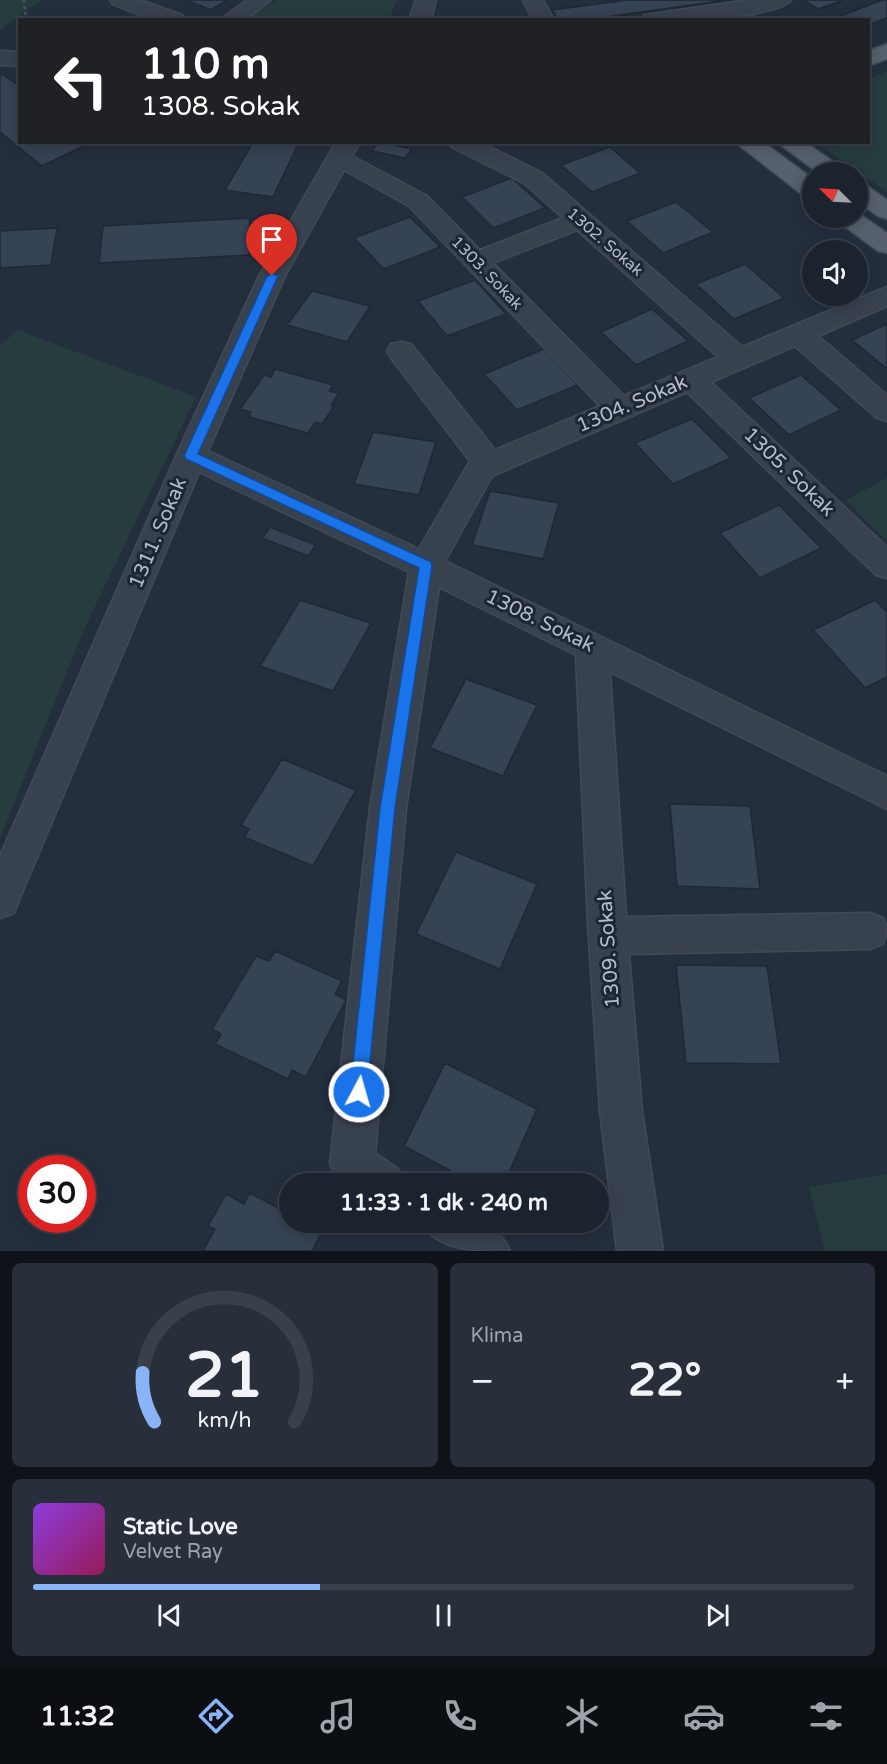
<!DOCTYPE html>
<html lang="tr">
<meta charset="utf-8">
<style>
:root{--surface:#1b232e;--page:#282f3a;--text:#f1f3f6;--muted:#a0a4aa;--line:#39404a;--accent:#8ab4f8}
body{margin:0;font-family:"Varela Round",sans-serif;background:var(--page);color:var(--text);height:100vh;display:flex;flex-direction:column;font-size:22px;white-space:nowrap}
*{box-sizing:border-box;margin:0}
p{font-size:20px;color:var(--muted)}
.icon{flex:none;width:33px;height:33px;fill:none;stroke:currentColor;stroke-width:2;stroke-linecap:round;stroke-linejoin:round}
.map{position:relative;height:1251px;overflow:hidden}
.sheet{display:flex;flex-direction:column;gap:12px;padding:12px;background:#0f1319;flex:1}
.sheet>*{flex:none}
.top-card{position:absolute;left:18px;top:18px;width:852px;height:126px;border-radius:0px;box-shadow:0 3px 15px #0003,0 0 0 2px var(--line);background:#202124;color:#fff;overflow:hidden}
.needle{width:39px;rotate:294deg}
.tools{position:absolute;left:802px;top:162px;display:grid;gap:12px}
.tools a{display:grid;place-items:center;width:66px;height:66px;border-radius:50%;background:var(--surface);box-shadow:0 3px 15px #0003,0 0 0 2px var(--line);font-size:30px}
.speed{position:absolute;left:18px;top:1155px;display:flex;gap:12px;font-size:30px;font-weight:700;text-align:center}
.speed>*{display:grid;place-content:center;width:78px;height:78px;border-radius:50%;background:var(--surface);box-shadow:0 3px 15px #0003,0 0 0 2px var(--line);line-height:1}
.speed .limit{border:9px solid #d22;background:#fff;color:#111}
.pin{position:absolute;display:grid;place-items:center;width:51px;height:51px;color:#fff;margin:-62px -26px;border-radius:50% 50% 50% 0;rotate:-45deg;box-shadow:0 0 6px #0007}
.pin .icon{rotate:45deg}
.me{position:absolute;width:66px;margin:-33px;rotate:6deg;stroke-linejoin:round;filter:drop-shadow(0 0 4px #0008)}
.turn{display:flex;align-items:center;gap:21px;height:126px;padding:0 24px;font-size:27px}
.turn .icon{width:78px;height:78px;stroke-width:2.5}
.turn b{display:block;font-size:42px;line-height:51px}
.big{font-size:45px;font-weight:700;line-height:1.1}
.sheet .tile{flex:1;display:flex;flex-direction:column;justify-content:center;gap:9px;min-width:0;padding:0 21px;border-radius:9px;background:var(--page)}
.sheet .dial{align-items:center;gap:0}
.dial svg{height:156px;overflow:visible;fill:none;stroke:var(--line);stroke-width:7;stroke-linecap:round;text-anchor:middle}
.dial text{fill:var(--text);stroke:none}
.song{display:flex;align-items:center;gap:18px}
.cover{width:72px;height:72px;border-radius:9px;background:linear-gradient(135deg,hsl(270 70% 55%),hsl(330 70% 35%))}
.played{height:6px;border-radius:3px;background:linear-gradient(90deg,var(--accent) 35%,var(--line) 35%)}
.keys{display:flex;justify-content:space-around;direction:ltr}
.heat{display:flex;justify-content:space-between;align-items:center;font-size:33px;direction:ltr}
.sheet .tiles{flex:1;display:grid;gap:12px;grid-template-columns:1fr 1fr}
.tile:last-child{grid-column:span 2}
.trip{position:absolute;left:279px;top:1173px;width:330px;height:60px;border-radius:30px;background:var(--surface);box-shadow:0 3px 15px #0003,0 0 0 2px var(--line);font-weight:700;line-height:60px;text-align:center}
.tab-bar{display:flex;height:96px;justify-content:space-around;align-items:center;background:#0b0e12;color:var(--muted)}
.tab-bar .icon{width:42px;height:42px}
.tab-bar .current{color:var(--accent)}
.tab-bar b{font-size:27px;color:var(--text)}
.map>svg:first-child{display:block}
.green{fill:#263c3f}
.building{fill:#364354;stroke:#1f2835;stroke-width:1.5}
.lines{fill:none;stroke-linecap:round;stroke-linejoin:round}
.minor-casing{stroke:#414a57;stroke-width:3}
.major-casing{stroke:#414a57;stroke-width:3}
.path{stroke:#3f5557;stroke-width:3;stroke-dasharray:3 3;stroke-linecap:butt}
.minor{fill:#38414e;fill-rule:evenodd}
.major{fill:#56606e;fill-rule:evenodd}
.route{fill:#1a73e8;stroke:#114b97;stroke-width:1.5}
.labels{text-anchor:middle;dominant-baseline:central;stroke-width:6;stroke-linejoin:round;paint-order:stroke}
.far-street-label{font-size:16px;fill:#b4bcc9;stroke:#1d2633}
.street-label{font-size:20px;fill:#b4bcc9;stroke:#1d2633}
</style>
<div class="map">
<svg width="887" height="1251" viewBox="0 0 887 1251">
<rect width="100%" height="100%" fill="#242f3e"/>
<path class="green" d="M0,0H41L0,30Z
M277,0H397L389,19H247Z
M887,71V192L816,143L868,142L869,79Z
M18,330L196,397L86,625L0,838V345Z
M887,478V542L846,500Z
M887,1174V1251H825L809,1187Z"/>
<path class="building" d="M186,0H227L211,10Z
M628,0H728L584,20H558L552,10Z
M803,0H844L818,9Z
M882,0H887V18L868,25V20L833,19Z
M754,11L761,20H689Z
M2,74L20,86V142H92L42,166L0,132V75Z
M253,142H299L273,197L225,190Z
M378,142H380L412,149L405,158L372,151Z
M610,147L640,173L592,192L561,165Z
M512,178L545,208L493,228L462,197Z
M676,202L713,232L663,253L627,221Z
M410,217L440,247L384,269L354,238Z
M250,218L249,255L99,263L103,226Z
M57,228L51,265L0,268V231Z
M745,264L784,298L734,319L696,284Z
M475,280L506,314L447,336L418,301Z
M312,291L370,306L347,342L287,325Z
M652,309L688,341L636,365L601,332Z
M887,324V369L852,340Z
M544,349L578,385L517,410L484,374Z
M275,369L333,385L329,391L339,393L331,405L334,406L322,424L315,422L308,433L249,417L251,412L240,409L264,375L271,377Z
M801,375L841,410L789,435L749,398Z
M692,419L731,458L673,484L635,443Z
M373,432L436,442L419,495L354,484Z
M490,491L559,503L543,559L472,545Z
M779,505L821,548L760,578L720,533Z
M270,527L316,545L308,556L262,538Z
M300,600L371,623L333,691L260,666Z
M875,600L887,612V677L865,688L813,630Z
M466,679L537,705L503,776L430,748Z
M282,759L356,790L313,866L244,837L249,829L241,825Z
M670,804L750,806L760,889L677,886Z
M456,852L537,884L500,969L416,934Z
M275,951L342,981L335,994L346,1000L306,1077L292,1070L288,1079L215,1044L221,1034L212,1029L256,956L269,961Z
M676,965L767,966L781,1064L686,1063Z
M445,1063L537,1109L504,1184H475L404,1146Z
M250,1193L290,1214V1222H305L322,1231L312,1251H203L215,1229L208,1226L226,1194L244,1204Z"/>
<g class="lines">
<g class="minor-casing">
<path id="minor" d="M110,0H140L182,15L184,20H153L113,4Z
M247,0H271L245,20H220Z
M416,0H436L431,20H409Z
M523,0H543L554,20H533Z
M749,0H791C778,19 667,20 642,20L644,15L652,14Z
M0,51L20,52V66L0,65Z
M336,142H360L352,156L427,196L480,250L563,218L524,183L452,147L448,142H480L542,173L742,347L887,287V306L818,336L887,395V421L877,418L795,346L711,382L887,547V578L876,575L687,392L492,476L445,561L887,776V809L610,672L626,917L869,913L883,918L887,928L883,944L869,949L629,954L642,1111L663,1251H617L600,1111L588,924L576,655L439,587L406,808L375,1153L398,1169L405,1184H344L337,1178L330,1163L370,808L409,572L199,472L19,900L14,913L0,918V856L176,456L259,276ZM344,170L409,206L600,406L495,450L411,344L401,342L391,344L387,351L391,358L470,461L419,549L208,451L285,276ZM577,230L718,357L624,396L493,263Z
M421,1222C457,1222 493,1212 510,1251C474,1251 437,1251 421,1222Z"/>
</g>
<g class="major-casing">
<path id="major" d="M887,44V59L868,66V51Z
M735,142H763L813,179V198L804,196Z
M777,142H805L841,167L844,172H817Z
M858,184L867,186L887,200V219L878,216L858,202Z
M858,213L887,233V253L878,251L840,223L836,218H858Z"/>
</g>
<path class="path" d="M24,0L26,20"/>
<use href="#minor" class="minor"/>
<use href="#major" class="major"/>
</g>
<path class="route" d="M272,273L278,276L198,454L431,562L432,566L395,808L367,1092L365,1098L359,1101L353,1098L350,1092L380,808L419,568L186,459L184,456L267,276Z"/>
<g class="labels">
<g class="far-street-label">
<text transform="translate(605 242) rotate(41)">1302. Sokak</text>
<text transform="translate(487 273) rotate(46)">1303. Sokak</text>
</g>
<g class="street-label">
<text transform="translate(632 404) rotate(-23)">1304. Sokak</text>
<text transform="translate(789 472) rotate(44)">1305. Sokak</text>
<text transform="translate(158 533) rotate(-67)">1311. Sokak</text>
<text transform="translate(540 621) rotate(26)">1308. Sokak</text>
<text transform="translate(609 949) rotate(-94)">1309. Sokak</text>
</g>
</g>
</svg>
<div class="tools">
<a><svg class="needle" viewBox="-14 -14 28 28"><path d="M0-13l5 13h-10z" fill="#e53935"/><path d="M0 13l5-13h-10z" fill="#a0a4aa"/></svg></a>
<a><svg class="icon" aria-label="sound" viewBox="0 0 24 24"><path d="M4 9h4l5-4v14l-5-4H4zM17 9q2 3 0 6"/></svg></a>
</div>
<div class="speed"><div class="limit">30</div></div>
<div class="pin" style="left:272px;top:276px;background:#d93025"><svg class="icon" aria-label="arrive" viewBox="0 0 24 24"><path d="M6 21V4h12l-3 4 3 4H6"/></svg></div>
<svg class="me" style="left:359px;top:1092px" viewBox="-20 -20 40 40"><circle r="17" fill="#1a73e8" stroke="#fff" stroke-width="3"/><path d="M0-11L8 9 0 5-8 9z" fill="#fff"/></svg>
<div class="trip">11:33 · 1 dk · 240 m</div>
<div class="top-card">
<div class="turn"><svg class="icon" aria-label="left" viewBox="0 0 24 24"><path d="M17 20v-9H6M10 6l-5 5 5 5"/></svg><div><b>110 m</b>1308. Sokak</div></div>
</div>
</div>
<section class="sheet">
<div class="tiles">
<div class="tile dial"><svg viewBox="0 0 100 80">
<path d="M14 69A42 42 0 1 1 86 69"/>
<path d="M14 69A42 42 0 0 1 8 44" stroke="#8ab4f8"/>
<text x="50" y="56" font-size="32" font-weight="700">21</text>
<text x="50" y="72" font-size="11">km/h</text>
</svg></div>
<div class="tile"><p>Klima</p>
<div class="heat"><a>−</a><b class="big">22°</b><a>+</a></div>
</div>
<div class="tile">
<div class="song"><i class="cover"></i><div><b>Static Love</b><p>Velvet Ray</p></div></div>
<div class="played"></div>
<div class="keys"><svg class="icon" aria-label="previous" viewBox="0 0 24 24"><path d="M18 5L8 12l10 7zM5 5v14"/></svg><svg class="icon" aria-label="pause" viewBox="0 0 24 24"><path d="M8 5v14M16 5v14"/></svg><svg class="icon" aria-label="next" viewBox="0 0 24 24"><path d="M6 5l10 7-10 7zM19 5v14"/></svg></div>
</div>
</div>
</section>
<nav class="tab-bar">
<b>11:32</b>
<svg class="icon current" aria-label="directions" viewBox="0 0 24 24"><path d="M12 3l9 9-9 9-9-9zM9 14v-3h6M13 9l2 2-2 2"/></svg>
<svg class="icon" aria-label="music" viewBox="0 0 24 24"><path d="M9 18V5l10-2v13"/><circle cx="6" cy="18" r="3"/><circle cx="16" cy="16" r="3"/></svg>
<svg class="icon" aria-label="phone" viewBox="0 0 24 24"><path d="M5 4h4l2 5-3 2q2 4 5 5l2-3 5 2v4C11 20 4 13 5 4z"/></svg>
<svg class="icon" aria-label="climate" viewBox="0 0 24 24"><path d="M12 3v18M4 7l16 10M4 17L20 7"/></svg>
<svg class="icon" aria-label="car" viewBox="0 0 24 24"><path d="M5 17H2v-5l4-1 3-4h7l3 4 3 1v5h-3M9 17h6M6 11h13"/><circle cx="7" cy="17" r="2"/><circle cx="17" cy="17" r="2"/></svg>
<svg class="icon" aria-label="filters" viewBox="0 0 24 24"><path d="M4 7h16M4 17h16"/><circle cx="9" cy="7" r="2"/><circle cx="15" cy="17" r="2"/></svg>
</nav>
